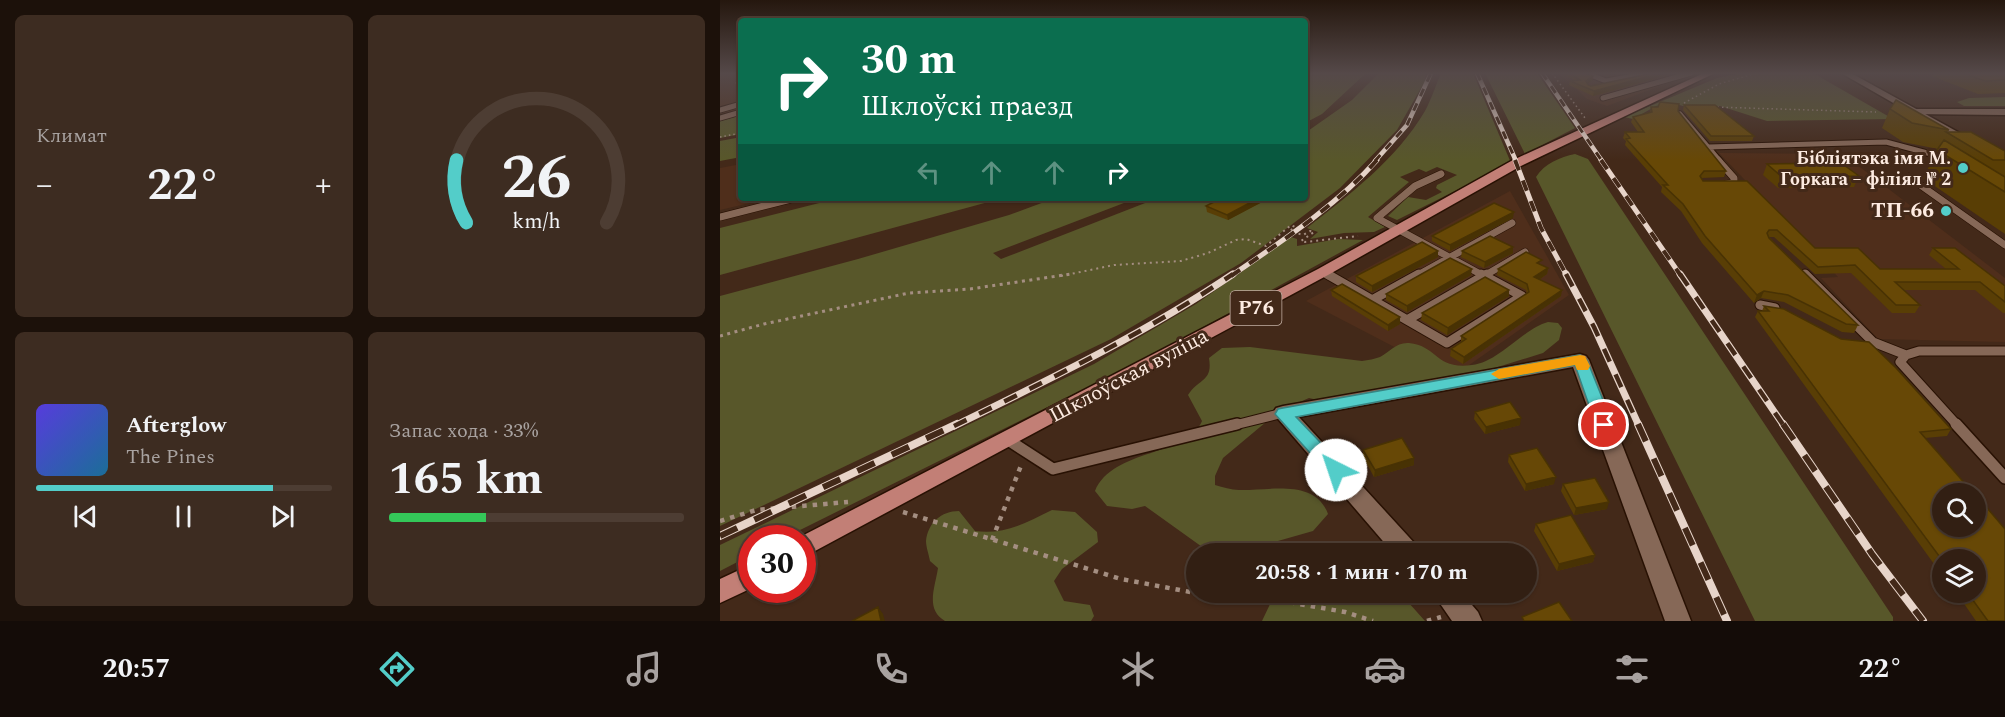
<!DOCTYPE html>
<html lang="ru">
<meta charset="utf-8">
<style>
:root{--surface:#321f13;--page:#3d2c21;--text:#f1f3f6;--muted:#a8a2a0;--line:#4d3d33;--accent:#53cdc9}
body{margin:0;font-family:Spectral,serif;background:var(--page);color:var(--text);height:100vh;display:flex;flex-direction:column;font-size:22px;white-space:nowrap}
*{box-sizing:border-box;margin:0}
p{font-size:20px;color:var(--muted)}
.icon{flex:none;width:33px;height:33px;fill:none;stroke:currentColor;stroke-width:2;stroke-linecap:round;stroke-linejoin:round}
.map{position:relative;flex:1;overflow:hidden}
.side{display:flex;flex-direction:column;gap:15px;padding:15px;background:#1c110a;width:720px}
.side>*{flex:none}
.top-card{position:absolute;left:18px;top:18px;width:570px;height:183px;border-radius:6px;box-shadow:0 2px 4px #0004,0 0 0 2px var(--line);background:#0b6e4f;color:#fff;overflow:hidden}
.tools{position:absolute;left:1212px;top:483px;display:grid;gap:12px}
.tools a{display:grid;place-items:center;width:54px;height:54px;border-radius:50%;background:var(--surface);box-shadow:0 2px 4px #0004,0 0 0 2px var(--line);font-size:30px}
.speed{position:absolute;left:18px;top:525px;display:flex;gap:12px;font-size:30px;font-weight:700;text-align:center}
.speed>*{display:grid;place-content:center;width:78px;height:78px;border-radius:50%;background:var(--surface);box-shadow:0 2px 4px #0004,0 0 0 2px var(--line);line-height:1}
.speed .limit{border:9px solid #d22;background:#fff;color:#111}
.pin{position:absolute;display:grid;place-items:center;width:51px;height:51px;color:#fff;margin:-26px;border:3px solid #fff;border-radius:50%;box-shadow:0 2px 6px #0007}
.me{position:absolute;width:66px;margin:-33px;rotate:319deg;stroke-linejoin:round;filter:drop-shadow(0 0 4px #0008)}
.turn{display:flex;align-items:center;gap:21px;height:126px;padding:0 24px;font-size:27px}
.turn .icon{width:78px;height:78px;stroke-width:2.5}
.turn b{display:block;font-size:42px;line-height:51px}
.lanes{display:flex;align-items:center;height:57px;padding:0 24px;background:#0003;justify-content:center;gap:30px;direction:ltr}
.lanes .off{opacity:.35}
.big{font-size:45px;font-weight:700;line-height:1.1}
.side .tile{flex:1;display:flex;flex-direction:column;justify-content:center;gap:9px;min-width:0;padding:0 21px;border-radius:9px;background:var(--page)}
.side .dial{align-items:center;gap:0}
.dial svg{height:156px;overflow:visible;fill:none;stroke:var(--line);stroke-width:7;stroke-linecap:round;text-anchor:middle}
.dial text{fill:var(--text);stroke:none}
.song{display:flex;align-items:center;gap:18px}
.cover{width:72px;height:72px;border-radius:9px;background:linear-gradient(135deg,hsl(250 70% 55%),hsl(200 70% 35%))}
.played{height:6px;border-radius:3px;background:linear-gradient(90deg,var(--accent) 80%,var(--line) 80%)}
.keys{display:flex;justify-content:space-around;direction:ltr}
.heat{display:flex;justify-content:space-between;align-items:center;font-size:33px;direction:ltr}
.charge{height:9px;border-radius:4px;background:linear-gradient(90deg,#34c759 33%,var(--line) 0)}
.side .tiles{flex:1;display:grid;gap:15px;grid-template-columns:repeat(2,1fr)}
.trip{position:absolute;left:466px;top:543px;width:351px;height:60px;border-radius:30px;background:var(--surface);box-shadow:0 2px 4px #0004,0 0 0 2px var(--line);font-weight:700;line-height:60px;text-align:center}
.menu{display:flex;height:96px;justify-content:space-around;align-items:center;background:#140c08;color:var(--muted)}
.menu .icon{width:42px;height:42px}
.menu .active{color:var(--accent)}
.menu b{font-size:27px;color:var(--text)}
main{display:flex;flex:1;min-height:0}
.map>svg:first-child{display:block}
.built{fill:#4f2e1b}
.green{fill:#58572a}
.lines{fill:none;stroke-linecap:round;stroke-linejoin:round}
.service-far3-casing{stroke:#281103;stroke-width:7}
.service-far2-casing{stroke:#281103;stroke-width:8}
.service-far1-casing{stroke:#281103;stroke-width:11}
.service-casing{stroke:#281103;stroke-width:14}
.minor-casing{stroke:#281103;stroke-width:3}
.tertiary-casing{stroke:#281103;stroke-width:3}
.primary-casing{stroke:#281103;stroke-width:3}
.path-far3{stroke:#a48e81;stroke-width:1.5;stroke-dasharray:1.5 3;stroke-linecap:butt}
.path-far2{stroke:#a48e81;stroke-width:2;stroke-dasharray:2 4;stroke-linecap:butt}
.path-far1{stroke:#a48e81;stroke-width:3;stroke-dasharray:3 4.5;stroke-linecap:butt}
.path{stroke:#a48e81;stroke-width:4.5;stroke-dasharray:4.5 6;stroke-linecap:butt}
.service-far3{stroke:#866857;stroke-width:5}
.service-far2{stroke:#866857;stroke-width:7}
.service-far1{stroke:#866857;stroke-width:9}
.service{stroke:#866857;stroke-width:11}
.minor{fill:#866857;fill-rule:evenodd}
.tertiary{fill:#866857;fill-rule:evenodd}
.primary{fill:#c27f76;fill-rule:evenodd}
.rail-far3-casing{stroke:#e7d4c9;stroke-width:4.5}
.rail-far2-casing{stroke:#e7d4c9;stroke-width:5}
.rail-far1-casing{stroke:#e7d4c9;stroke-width:7}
.rail-casing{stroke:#e7d4c9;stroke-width:8}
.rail-far3{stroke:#432919;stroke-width:3;stroke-dasharray:8;stroke-linecap:butt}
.rail-far2{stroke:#432919;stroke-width:4;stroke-dasharray:11;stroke-linecap:butt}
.rail-far1{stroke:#432919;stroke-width:4.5;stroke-dasharray:14;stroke-linecap:butt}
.rail{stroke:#432919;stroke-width:6;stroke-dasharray:19;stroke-linecap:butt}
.wall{fill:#593e05}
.shaded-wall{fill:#483204}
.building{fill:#674806;stroke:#483204;stroke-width:1.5}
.route{fill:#53cdc9;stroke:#368583;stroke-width:1.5}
.slow{fill:#f59e0b}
.poi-dot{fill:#53cdc9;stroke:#432919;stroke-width:2}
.labels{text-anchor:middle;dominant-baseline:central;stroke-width:6;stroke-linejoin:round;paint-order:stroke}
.far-poi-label{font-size:18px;font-weight:bold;fill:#fdebe1;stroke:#432919;text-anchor:end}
.shield{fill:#432919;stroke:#c5b1a5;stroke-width:1.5}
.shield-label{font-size:20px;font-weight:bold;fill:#fdebe1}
.poi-label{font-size:21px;font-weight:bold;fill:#fdebe1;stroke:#432919;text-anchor:end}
.street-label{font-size:21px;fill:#fdebe1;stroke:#432919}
</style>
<main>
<section class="side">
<div class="tiles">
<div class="tile"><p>Климат</p>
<div class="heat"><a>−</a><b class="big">22°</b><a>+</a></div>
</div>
<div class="tile dial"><svg viewBox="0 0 100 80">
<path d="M14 69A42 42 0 1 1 86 69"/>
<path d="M14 69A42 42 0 0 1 9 37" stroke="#53cdc9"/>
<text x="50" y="56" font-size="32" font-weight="700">26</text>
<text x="50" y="72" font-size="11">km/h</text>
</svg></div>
<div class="tile">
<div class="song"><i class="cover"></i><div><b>Afterglow</b><p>The Pines</p></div></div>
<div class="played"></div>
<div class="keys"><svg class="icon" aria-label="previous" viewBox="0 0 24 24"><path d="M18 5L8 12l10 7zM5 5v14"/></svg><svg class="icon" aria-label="pause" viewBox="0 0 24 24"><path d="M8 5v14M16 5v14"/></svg><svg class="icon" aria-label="next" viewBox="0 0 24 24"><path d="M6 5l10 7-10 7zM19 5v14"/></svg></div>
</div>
<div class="tile"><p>Запас хода · 33%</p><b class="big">165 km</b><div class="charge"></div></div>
</div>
</section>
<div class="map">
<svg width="1285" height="621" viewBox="0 0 1285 621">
<rect width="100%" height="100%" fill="#432919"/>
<path class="built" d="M0,73H21V109L0,116Z
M839,73H975L887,106L867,99Z
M999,153L1123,154L1285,278V342L1158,339L1101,278L1118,277Z
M21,164V198H51L0,210V168Z
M790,191L849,295L732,377L586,301Z"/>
<path class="green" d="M589,73H646L602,114L585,123V77Z
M659,73H706L705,81L677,130L620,188L521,263L391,339L0,526V296L138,259L289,215L335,198H417L273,253L281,259L438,198H585V133L632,100Z
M721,73H753L791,163L677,220L668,216L688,197L706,200L722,192L716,188L717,185L737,175L717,167L706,172L699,169L680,177L689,182L648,217L665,227L654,232L624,233L590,239L598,232L587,228C630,194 676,160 705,111C711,100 716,85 721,73Z
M765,73H817L855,128L805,154Z
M1023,73H1093L1173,119L1047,121L1000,106H963L952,103L936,106L913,119L904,117L997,78Z
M1285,97V106H1244L1237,102L1249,98Z
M21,115V134L0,138V121Z
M21,137V157L0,161V141Z
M855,154L868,159L1173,617V621H1035L816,177C824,164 840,157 855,154Z
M119,198H283L0,275V228Z
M571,237L577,239V246L618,239L643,240L432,355L64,538H32L31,555L0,571V545L374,364L476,304Z
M828,322L838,323L842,328L839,340L823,353L697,392L610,403L589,398L559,411L503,458L495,476V485C503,487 511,490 519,490C548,491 595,478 608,514L593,531L540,546L485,549L425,506L412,509L387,506L375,491C393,448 467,457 482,421L468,395C479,378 493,382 489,358L502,348L530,347L642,361C648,360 655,359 660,357C670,352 676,342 689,343C718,346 715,370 752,365C779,362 804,328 828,322Z
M332,510L355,512L377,532L378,542L342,569L334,581L344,601L370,605L374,616L371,621H225C205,609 215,588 218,568L210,561C209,555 206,547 206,541C208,523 221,511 239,511L255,531C284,535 306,523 332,510Z
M567,592L680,593L705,621H542L551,602Z"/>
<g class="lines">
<g class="service-far3-casing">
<path id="service-far3" d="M866,73L886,81L930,73
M883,98L971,73
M0,110L21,104
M960,114L1000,161
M0,118L21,112
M988,147L1166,142L1211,154H1223"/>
</g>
<g class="service-far2-casing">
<path id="service-far2" d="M998,160L1014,178V183L1007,184
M721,174L695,186L657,218L764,276
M1189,177L1285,245
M0,217L75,198
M603,272L609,276
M1085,274L1087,276
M696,276L792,223
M764,276L805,252"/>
</g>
<g class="service-far1-casing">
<path id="service-far1" d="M607,274L727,343L802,296L761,274
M1085,274L1153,342L1186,355
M652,300L699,274
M1040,305L1055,308
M687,320L767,274
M511,426L563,413
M1238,426L1180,362L1186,355L1199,351H1285"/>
</g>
<g class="service-casing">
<path id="service" d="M1236,424L1285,478
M288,440L333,469L517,424"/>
</g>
<g class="minor-casing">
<path id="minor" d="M1196,109H1285V115L1192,114V110Z
M860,354L866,356L869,360L971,621H945L853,367L579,417L698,547L701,554H674L553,413L556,408L563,406Z
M712,592H741L758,612L762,621H732Z"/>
</g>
<g class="tertiary-casing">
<path id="tertiary" d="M1121,73H1131L1285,158V167Z"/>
</g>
<g class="primary-casing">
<path id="primary" d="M984,73H995L801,166L608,275L82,558V538H78L598,269L793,160Z
M32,564V588L0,603V579Z"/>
</g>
<path class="path-far3" d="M832,73L865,118
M964,103L999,84L1037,73
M993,107L1156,112
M0,137L21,133"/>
<path class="path-far2" d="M341,276L394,265L461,261L488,253L516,240L526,239L546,246L571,225L575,227L570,231L583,235L590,231L594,232L581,241L585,242L638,236"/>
<path class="path-far1" d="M0,336L44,324L189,293L250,289L351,274"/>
<path class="path" d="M183,512L401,579L497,597L568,602L625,612L653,621
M0,521L36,510L128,502
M272,540L302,463
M707,621L721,617"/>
<use href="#service-far3" class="service-far3"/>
<use href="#service-far2" class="service-far2"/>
<use href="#service-far1" class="service-far1"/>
<use href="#service" class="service"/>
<use href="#minor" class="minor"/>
<use href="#tertiary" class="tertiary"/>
<use href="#primary" class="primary"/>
<g class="rail-far3-casing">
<path id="rail-far3" d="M757,73L796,161
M822,73L882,161
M18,83L21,82
M655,161L687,125L711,73"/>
</g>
<g class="rail-far2-casing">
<path id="rail-far2" d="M795,160L821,228L847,276
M881,160L961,276
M511,276C562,241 616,206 657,160"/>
</g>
<g class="rail-far1-casing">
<path id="rail-far1" d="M846,274L874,327L919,426
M960,274L1064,426
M234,426C328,380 426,333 513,274"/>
</g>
<g class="rail-casing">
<path id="rail" d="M918,424L1007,621
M1063,424L1152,554L1203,621
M0,536L237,424"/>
</g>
<use href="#rail-far3" class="rail-far3"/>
<use href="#rail-far2" class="rail-far2"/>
<use href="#rail-far1" class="rail-far1"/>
<use href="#rail" class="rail"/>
</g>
<path class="wall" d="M842,73H864L873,76L872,81L867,84L868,85L871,86L933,73H955L873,96L849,85L850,81L854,80Z
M878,73H905L887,76Z
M1213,73H1285V93L1258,94L1212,76Z
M964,105L1034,136L1032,141H990L963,110Z
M931,107L958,111L1006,171L1004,177L982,178L983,181L1095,248L1160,269H1226L1209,255L1213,248L1285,286V313H1283L1255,290H1183L1200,305L1195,313H1172L1131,273L1095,274L1054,237H1049L1138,325L1134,333L1122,332L1064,302L1041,298L1034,303L982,243L961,211L941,192L942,187L905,145L906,141L903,138L905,132H918L911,122L913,117L930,113Z
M1170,109L1229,130L1227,132L1285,151V234L1203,178L1218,149L1183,142L1162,128Z
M1047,164L1139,176L1134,187L1058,188L1043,175Z
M479,198H544V201L508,220L487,212L486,206L493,202Z
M793,218L730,251L712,241V236Z
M793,247V253L764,268L741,257L742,251Z
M718,257L652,292L636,282V276Z
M821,265L828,268L827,274L819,280L841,296L743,364L730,356L731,349L741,343V336L807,294L806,290L777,275L778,269Z
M751,275L687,312L666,300V294Z
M611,290L680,324L668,331L612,296Z
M789,290V296L727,335L701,320L702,313Z
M1044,306L1231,429L1227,436L1205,438L1285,621H1256L1236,592H1256L1222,560V575L1035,317L1038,311H1042Z
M755,412L800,425L765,434L754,419Z
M643,450L694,465L654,477L643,457Z
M789,455L834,484L805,491L788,462Z
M843,484L887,509L854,515L841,491Z
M816,524L875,555L873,562L837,571L814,531Z"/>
<path class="shaded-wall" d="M887,73H905L887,76Z
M941,73H955L873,96L874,91Z
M873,76L872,81L865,85L866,81Z
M539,198H544V201L508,220L507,215Z
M794,212L793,218L730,251V245Z
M793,247V253L764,268L765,262Z
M718,251V257L652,292V286Z
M828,268L827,274L813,284L814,277Z
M752,269L751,275L687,312V306Z
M789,290V296L727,335L728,328Z
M842,290L841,296L743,364L744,357Z
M1044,291L1041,298L1034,303L1037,295Z
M680,317V324L668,331V325Z
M801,418L800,425L765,434L766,427Z
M694,458V465L654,477L655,470Z
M836,477L834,484L805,491L806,484Z
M889,502L887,509L854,515L856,508Z
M875,555L873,562L837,571L839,564Z
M158,607L163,614L165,621H161Z"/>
<path class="building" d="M849,73H864L873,76L866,81L868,85L871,86L933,73H941L874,91L850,81L860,80Z
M1243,73H1285V80L1265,81Z
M1176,100L1229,130L1192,123L1170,109Z
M940,102L959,104L958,111L1006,171H984L980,176L983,181H1027L1095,248H1138L1160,269H1239L1213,248H1235L1285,286V302L1260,282H1175L1200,305H1176L1135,265L1098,267L1057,230H1049L1047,233L1049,238L1138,325L1126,324L1068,295L1044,291L1037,295L985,236L963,204L943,185H948L906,139L910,138L905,132H924L913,117L932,112L931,107H938Z
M964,105H995L1034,136H991Z
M1226,132H1251L1285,151V160H1273Z
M1224,140L1285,177V192L1217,150Z
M1121,163L1139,176L1062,177L1047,164Z
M496,198H539L507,215L486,206L500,199Z
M774,203L794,212L730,245L712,236Z
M770,236L793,247L765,262L742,251Z
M702,242L718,251L652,286L636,276Z
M806,252L822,260L817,263L828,268L814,277L842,290L744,357L731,349L746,339L741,336L809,292L807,284L778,269Z
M730,258L752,269L687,306L666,294Z
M765,277L789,290L728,328L702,313Z
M622,284L680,317L668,325L611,290Z
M1044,306L1064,309L1121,339L1149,342L1176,368L1231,429L1200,432L1254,494H1222V526H1256V495L1285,529V621H1268L1247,592H1256V560H1222L1038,311H1049Z
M790,402L801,418L766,427L755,412Z
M682,438L694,458L655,470L643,450Z
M817,448L836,477L806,484L789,455Z
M875,478L889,502L856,508L843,484Z
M851,515L875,555L839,564L816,524Z
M839,602L852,621H804L802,617Z
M158,607L161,621H132Z"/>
<linearGradient id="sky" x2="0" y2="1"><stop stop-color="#25170e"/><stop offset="0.46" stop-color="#554949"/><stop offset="1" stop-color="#554949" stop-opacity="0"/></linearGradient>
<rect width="1285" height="160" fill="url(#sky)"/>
<path class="route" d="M860,355L867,360L893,425L890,429H879L876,425L855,365L576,417L622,465L625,470L622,475L616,477L610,475L555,414L558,409L563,408Z"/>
<path class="slow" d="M860,355L865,356L870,366L868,370H857L855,365L779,379L771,374L779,369Z"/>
<g class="poi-dot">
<circle cx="1243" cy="168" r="6"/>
<circle cx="1226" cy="211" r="6"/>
</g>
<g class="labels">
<g class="far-poi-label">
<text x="1231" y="158">Бібліятэка імя М.<tspan x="1231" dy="21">Горкага – філіял № 2</tspan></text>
</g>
<rect class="shield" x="510.5" y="291" width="51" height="34" rx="4.5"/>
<g class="shield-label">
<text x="536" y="308">Р76</text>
</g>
<g class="poi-label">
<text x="1214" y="211">ТП-66</text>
</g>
<g class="street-label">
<text transform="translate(409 376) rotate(-28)">Шклоўская вуліца</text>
</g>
</g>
</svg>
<div class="tools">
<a><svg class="icon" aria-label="search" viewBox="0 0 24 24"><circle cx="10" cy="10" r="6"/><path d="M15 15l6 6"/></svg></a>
<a><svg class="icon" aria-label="layers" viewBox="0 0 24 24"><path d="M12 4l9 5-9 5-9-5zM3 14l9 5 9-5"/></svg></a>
</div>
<div class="speed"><div class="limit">30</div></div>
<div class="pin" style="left:884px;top:425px;background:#d93025"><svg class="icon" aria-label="arrive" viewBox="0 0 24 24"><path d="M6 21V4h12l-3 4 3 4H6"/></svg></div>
<svg class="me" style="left:616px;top:470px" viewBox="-20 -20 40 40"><circle r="19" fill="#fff"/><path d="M0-13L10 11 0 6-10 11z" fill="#53cdc9"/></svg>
<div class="trip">20:58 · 1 мин · 170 m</div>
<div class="top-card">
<div class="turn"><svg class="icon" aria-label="right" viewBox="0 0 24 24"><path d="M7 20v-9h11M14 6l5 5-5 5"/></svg><div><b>30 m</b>Шклоўскі праезд</div></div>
<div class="lanes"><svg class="icon off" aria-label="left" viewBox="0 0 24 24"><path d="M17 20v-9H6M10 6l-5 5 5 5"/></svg><svg class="icon off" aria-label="ahead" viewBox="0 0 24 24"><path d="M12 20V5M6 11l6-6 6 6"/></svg><svg class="icon off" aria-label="ahead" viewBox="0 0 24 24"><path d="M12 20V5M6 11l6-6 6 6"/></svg><svg class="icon" aria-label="right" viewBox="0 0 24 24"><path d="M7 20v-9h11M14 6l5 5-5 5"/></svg></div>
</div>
</div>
</main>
<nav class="menu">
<b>20:57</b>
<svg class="icon active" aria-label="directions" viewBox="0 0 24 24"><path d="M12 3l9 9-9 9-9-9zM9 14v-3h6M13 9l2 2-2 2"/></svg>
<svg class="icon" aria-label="music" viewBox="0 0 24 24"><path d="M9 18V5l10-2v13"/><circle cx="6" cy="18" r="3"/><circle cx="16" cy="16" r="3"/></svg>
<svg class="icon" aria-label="phone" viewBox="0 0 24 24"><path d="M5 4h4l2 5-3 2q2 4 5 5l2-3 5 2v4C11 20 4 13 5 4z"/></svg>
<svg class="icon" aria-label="climate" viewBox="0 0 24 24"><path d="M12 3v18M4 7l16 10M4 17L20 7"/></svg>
<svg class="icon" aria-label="car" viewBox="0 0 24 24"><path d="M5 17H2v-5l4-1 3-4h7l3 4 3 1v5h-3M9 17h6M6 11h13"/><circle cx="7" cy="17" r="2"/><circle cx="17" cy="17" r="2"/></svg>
<svg class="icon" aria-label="filters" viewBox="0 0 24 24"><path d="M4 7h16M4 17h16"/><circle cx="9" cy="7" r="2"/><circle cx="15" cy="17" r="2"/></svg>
<b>22°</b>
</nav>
